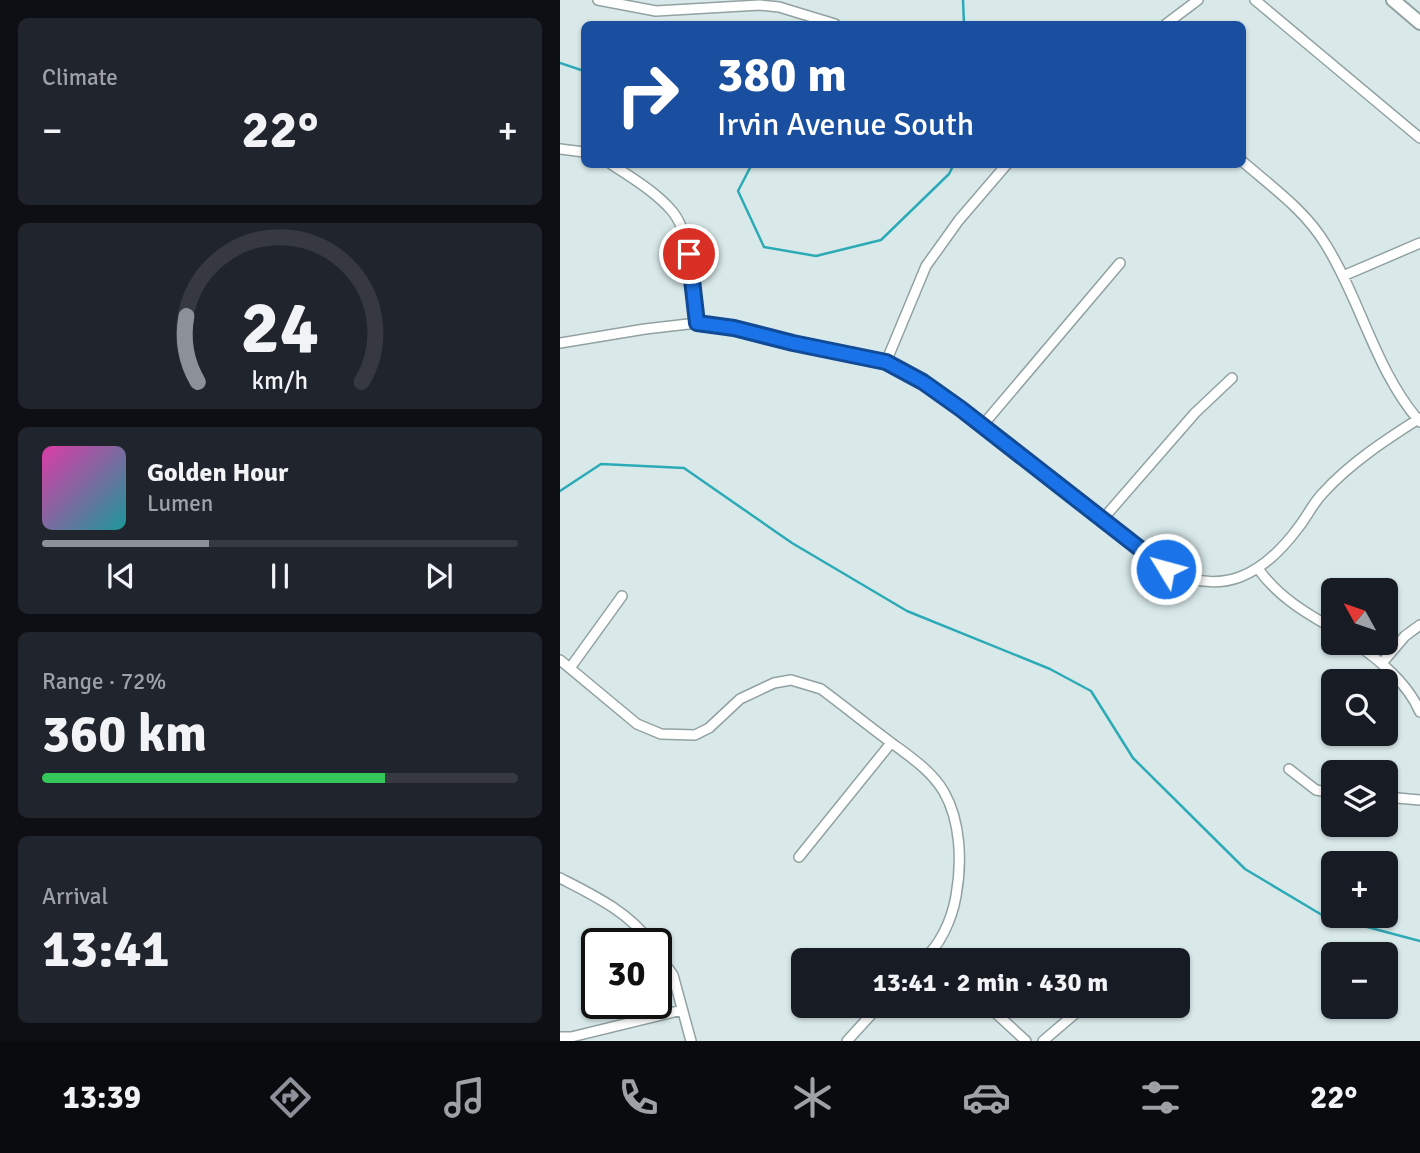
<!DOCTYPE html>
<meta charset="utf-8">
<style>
:root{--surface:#171b24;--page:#20242c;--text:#f1f3f6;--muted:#9ea1a6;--line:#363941;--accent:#8c9099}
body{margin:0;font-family:Signika,sans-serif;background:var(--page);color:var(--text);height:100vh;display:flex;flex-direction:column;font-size:26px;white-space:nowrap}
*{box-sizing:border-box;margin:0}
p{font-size:23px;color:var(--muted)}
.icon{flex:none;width:38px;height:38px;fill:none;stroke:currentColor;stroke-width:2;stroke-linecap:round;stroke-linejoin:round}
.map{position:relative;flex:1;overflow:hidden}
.panel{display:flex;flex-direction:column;gap:18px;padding:18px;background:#0d0f14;width:560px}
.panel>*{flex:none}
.guide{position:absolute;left:21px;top:21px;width:665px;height:147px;border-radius:10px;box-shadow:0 2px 5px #0004;background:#1a4fa0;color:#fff;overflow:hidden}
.needle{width:46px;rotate:310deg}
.controls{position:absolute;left:761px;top:578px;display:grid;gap:14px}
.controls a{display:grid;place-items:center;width:77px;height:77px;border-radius:10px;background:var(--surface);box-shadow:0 2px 5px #0004;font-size:35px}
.speed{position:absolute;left:21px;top:928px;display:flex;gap:14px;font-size:35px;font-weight:700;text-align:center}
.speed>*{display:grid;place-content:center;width:91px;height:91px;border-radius:50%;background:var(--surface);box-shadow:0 2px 5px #0004;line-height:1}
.speed .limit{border:4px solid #111;border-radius:10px;background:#fff;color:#111}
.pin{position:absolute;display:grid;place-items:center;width:60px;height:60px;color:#fff;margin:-30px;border:4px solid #fff;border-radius:50%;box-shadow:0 2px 7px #0007}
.me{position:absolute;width:77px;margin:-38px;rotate:307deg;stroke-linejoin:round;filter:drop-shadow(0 0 5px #0008)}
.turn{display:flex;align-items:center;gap:24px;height:147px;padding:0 21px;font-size:32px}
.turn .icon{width:91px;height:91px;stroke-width:2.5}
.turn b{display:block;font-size:49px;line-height:60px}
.big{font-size:52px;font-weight:700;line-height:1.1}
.panel .tile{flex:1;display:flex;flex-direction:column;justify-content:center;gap:10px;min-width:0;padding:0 24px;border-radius:10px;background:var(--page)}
.panel .dial{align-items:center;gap:0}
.dial svg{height:182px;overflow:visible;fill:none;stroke:var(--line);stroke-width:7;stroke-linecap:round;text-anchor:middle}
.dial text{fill:var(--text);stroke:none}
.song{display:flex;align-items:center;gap:21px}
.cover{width:84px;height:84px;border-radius:10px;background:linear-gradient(135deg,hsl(320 70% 55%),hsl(180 70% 35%))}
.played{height:7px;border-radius:4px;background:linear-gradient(90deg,var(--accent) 35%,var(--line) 35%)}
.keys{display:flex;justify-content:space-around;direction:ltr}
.heat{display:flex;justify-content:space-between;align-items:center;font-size:38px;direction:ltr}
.charge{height:10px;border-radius:5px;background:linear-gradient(90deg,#34c759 72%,var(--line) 0)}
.trip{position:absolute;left:231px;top:948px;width:399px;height:70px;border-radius:10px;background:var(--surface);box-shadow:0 2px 5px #0004;font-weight:700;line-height:70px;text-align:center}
.tab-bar{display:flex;height:112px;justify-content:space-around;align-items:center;background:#090b0e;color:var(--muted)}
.tab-bar .icon{width:49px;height:49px}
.tab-bar .active{color:var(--accent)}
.tab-bar b{font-size:32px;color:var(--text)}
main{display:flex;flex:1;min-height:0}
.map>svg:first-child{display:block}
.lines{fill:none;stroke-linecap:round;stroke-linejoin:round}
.stream{stroke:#2cabb7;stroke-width:2.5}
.street-casing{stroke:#92a1a2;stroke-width:12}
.secondary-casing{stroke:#92a1a2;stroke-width:16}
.street{stroke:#fff;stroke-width:9}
.secondary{stroke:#fff;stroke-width:12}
.route-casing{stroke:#114b97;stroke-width:18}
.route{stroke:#1a73e8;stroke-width:12}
</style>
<main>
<section class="panel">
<div class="tile"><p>Climate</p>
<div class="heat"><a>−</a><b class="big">22°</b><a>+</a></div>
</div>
<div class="tile dial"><svg viewBox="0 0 100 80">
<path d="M14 69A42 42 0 1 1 86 69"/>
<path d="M14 69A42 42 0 0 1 9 40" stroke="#8c9099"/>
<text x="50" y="56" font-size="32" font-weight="700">24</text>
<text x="50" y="72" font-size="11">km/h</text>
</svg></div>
<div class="tile">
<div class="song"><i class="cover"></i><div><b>Golden Hour</b><p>Lumen</p></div></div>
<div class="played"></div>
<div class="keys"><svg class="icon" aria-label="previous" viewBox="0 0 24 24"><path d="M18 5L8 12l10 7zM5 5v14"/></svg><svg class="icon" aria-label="pause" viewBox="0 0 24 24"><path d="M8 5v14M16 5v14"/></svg><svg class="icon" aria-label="next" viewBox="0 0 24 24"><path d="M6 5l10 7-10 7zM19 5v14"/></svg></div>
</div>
<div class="tile"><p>Range · 72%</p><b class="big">360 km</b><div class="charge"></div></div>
<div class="tile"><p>Arrival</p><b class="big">13:41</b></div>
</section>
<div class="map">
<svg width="860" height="1041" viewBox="0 0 860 1041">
<rect width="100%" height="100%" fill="#d9e9ea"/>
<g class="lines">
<path class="stream" d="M403,0L404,24
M0,63L24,71
M192,164L178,191L204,247L256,256L321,240L389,174L394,164
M0,491L41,464L124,468L232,543L347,611L490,669L531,691L573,758L685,869L762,915L860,941"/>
<g class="street-casing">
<path id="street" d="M38,0L96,11L200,5L219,7L275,24
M695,0L860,138
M606,24L638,0
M0,149L24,152
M682,161C712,187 746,211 766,245C801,301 816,372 860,422
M783,276L860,243
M137,323L174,328L233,343L326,362L363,382L401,409L606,569C662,598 703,575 738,528C747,517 753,503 763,493C790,463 827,439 860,418
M0,343L85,329L137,323C133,292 133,236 112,211C96,192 72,178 51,164
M326,362L366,266L399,220L447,164
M422,426L560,263
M542,520L635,413L672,378
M699,570C719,597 744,612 774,629
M794,642C820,661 847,682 860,712
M0,660L77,724L101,734L135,735L149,728L180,699L214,683L231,680L261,689C284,706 306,724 329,741C349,756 371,770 384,792C401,822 402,863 396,896C392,919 380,947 361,961
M822,663L845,636L860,625
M10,668L62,596
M729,769L756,790L774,793
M826,797L860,800
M239,857L331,743
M0,878C33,895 69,912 91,943
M96,951L113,975L131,1041
M428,1006L466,1041
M0,1037H11L122,1010
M287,1041L319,1006
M483,1041L524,1006"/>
</g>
<g class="secondary-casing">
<path id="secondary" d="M833,0L860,23"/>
</g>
<use href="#street" class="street"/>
<use href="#secondary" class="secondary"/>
</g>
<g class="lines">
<g class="route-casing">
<path id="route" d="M129,254L137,323L174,328L233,343L326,362L363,382L401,409L606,569"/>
</g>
<use href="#route" class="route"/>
</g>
</svg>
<div class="controls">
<a><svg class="needle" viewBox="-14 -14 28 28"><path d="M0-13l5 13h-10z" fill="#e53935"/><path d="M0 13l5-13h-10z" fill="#9ea1a6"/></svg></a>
<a><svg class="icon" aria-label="search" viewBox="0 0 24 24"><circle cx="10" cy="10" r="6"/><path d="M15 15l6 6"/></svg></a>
<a><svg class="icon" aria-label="layers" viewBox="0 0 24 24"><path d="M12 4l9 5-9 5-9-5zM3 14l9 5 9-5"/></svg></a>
<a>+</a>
<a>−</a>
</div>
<div class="speed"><div class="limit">30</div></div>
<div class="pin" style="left:129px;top:254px;background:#d93025"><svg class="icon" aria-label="arrive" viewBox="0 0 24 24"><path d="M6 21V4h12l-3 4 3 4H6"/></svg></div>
<svg class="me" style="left:606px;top:569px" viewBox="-20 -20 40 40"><circle r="17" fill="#1a73e8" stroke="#fff" stroke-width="3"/><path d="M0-11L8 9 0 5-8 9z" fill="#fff"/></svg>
<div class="trip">13:41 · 2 min · 430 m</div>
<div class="guide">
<div class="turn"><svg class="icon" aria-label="right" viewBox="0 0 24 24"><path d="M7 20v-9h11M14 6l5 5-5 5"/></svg><div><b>380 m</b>Irvin Avenue South</div></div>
</div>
</div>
</main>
<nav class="tab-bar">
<b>13:39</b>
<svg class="icon active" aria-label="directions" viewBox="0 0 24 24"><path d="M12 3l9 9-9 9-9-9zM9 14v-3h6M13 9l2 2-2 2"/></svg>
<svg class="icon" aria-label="music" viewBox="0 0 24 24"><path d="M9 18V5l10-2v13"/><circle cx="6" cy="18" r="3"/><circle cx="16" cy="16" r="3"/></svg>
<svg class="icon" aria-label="phone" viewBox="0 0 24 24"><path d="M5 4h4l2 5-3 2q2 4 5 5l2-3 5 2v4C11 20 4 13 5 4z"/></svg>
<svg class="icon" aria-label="climate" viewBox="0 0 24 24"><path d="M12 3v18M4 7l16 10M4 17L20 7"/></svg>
<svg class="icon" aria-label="car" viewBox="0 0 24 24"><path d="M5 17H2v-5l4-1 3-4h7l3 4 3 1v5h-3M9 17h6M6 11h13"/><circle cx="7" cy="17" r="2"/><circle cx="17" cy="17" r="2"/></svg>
<svg class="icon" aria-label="filters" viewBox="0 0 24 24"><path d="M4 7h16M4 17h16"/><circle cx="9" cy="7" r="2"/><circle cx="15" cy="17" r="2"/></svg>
<b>22°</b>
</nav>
